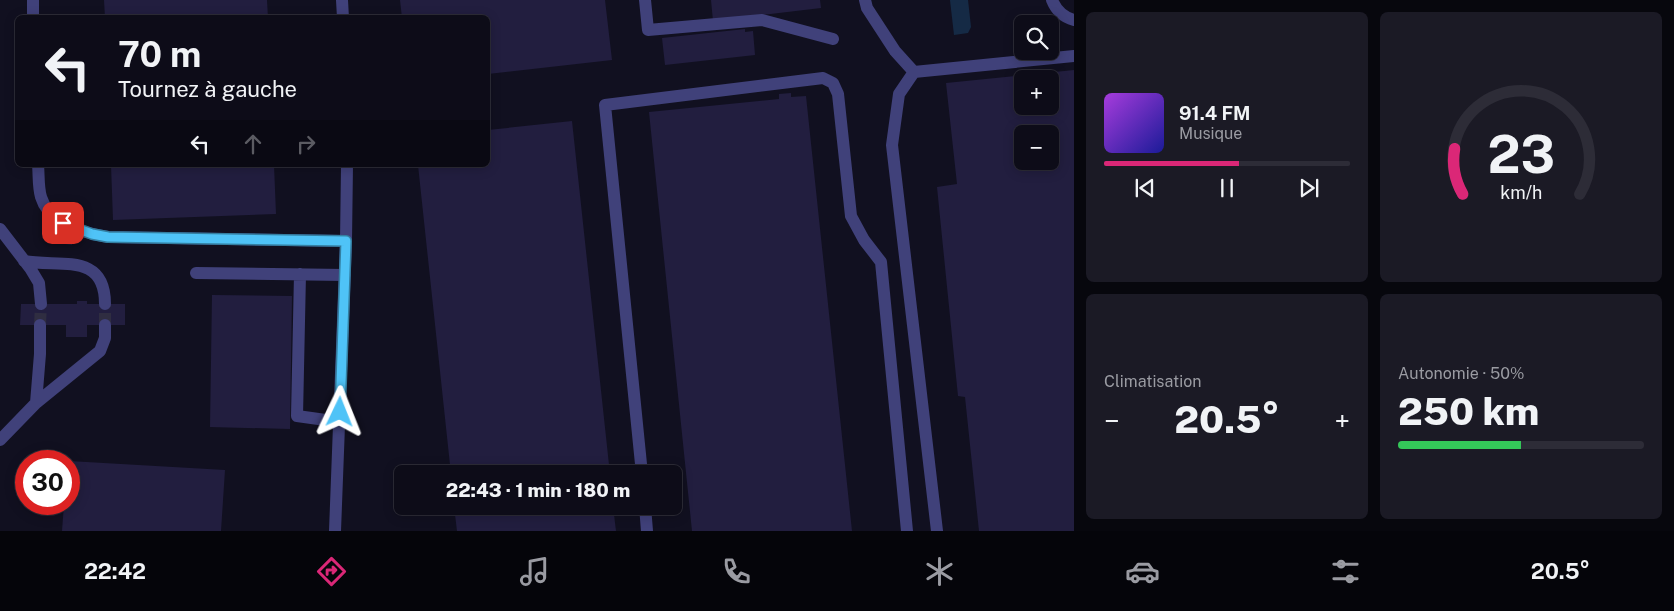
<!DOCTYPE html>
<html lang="fr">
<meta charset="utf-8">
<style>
:root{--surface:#0d0c18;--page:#1b1a25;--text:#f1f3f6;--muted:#9a9ba2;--line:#2d2c37;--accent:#db2777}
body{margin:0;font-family:"Public Sans",sans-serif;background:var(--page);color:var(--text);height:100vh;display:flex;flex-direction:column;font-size:19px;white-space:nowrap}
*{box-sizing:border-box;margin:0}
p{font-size:16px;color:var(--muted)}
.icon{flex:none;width:28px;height:28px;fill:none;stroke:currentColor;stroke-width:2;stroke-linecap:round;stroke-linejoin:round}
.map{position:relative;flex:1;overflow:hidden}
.sheet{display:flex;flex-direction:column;gap:12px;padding:12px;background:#07070d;width:600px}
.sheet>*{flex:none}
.guide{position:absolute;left:15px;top:15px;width:475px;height:152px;border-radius:8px;box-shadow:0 2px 12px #0003,0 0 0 1px var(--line);background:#0d0c18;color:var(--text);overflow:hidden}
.tools{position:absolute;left:1014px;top:15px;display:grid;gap:10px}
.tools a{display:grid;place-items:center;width:45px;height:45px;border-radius:8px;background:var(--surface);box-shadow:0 2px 12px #0003,0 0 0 1px var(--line);font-size:25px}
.speed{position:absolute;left:15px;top:450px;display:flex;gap:10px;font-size:25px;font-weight:700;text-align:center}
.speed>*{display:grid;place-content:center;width:65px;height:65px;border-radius:50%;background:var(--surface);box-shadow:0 2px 12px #0003,0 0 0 1px var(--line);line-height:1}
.speed .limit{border:8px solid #d22;background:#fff;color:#111}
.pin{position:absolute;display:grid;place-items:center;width:42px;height:42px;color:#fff;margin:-21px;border-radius:10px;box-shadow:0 2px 8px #0006}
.me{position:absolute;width:55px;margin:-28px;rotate:2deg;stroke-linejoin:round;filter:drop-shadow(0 0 4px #0008)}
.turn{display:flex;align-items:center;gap:18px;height:105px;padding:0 20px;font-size:22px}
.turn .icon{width:65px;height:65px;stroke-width:2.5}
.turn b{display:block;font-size:35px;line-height:42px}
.lanes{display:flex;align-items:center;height:48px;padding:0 20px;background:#0003;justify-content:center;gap:25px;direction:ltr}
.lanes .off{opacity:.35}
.big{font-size:38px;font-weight:800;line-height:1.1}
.sheet .tile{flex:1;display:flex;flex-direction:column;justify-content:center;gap:8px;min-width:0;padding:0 18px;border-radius:8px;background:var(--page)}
.sheet .dial{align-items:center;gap:0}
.dial svg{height:130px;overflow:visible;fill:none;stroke:var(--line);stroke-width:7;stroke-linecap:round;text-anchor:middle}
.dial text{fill:var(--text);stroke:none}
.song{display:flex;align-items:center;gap:15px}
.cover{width:60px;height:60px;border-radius:8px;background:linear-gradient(135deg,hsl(280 70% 55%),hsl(240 70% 35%))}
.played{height:5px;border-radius:2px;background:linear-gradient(90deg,var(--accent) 55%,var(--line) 55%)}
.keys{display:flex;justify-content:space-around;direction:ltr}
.heat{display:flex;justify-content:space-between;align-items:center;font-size:28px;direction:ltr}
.charge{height:8px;border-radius:4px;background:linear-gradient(90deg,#34c759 50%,var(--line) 0)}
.sheet .tiles{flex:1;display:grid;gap:12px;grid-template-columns:repeat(2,1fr)}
.trip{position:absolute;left:394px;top:465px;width:288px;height:50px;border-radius:8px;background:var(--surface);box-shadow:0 2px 12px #0003,0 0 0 1px var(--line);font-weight:800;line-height:50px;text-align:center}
.tab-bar{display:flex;height:80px;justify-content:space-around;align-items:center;background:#05050a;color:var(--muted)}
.tab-bar .icon{width:35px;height:35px}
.tab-bar .selected{color:var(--accent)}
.tab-bar b{font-size:22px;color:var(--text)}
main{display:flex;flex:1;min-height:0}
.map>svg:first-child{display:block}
.water{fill:#152a45}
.building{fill:#221e3f;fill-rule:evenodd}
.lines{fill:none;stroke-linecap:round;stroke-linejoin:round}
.minor-tunnel{stroke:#2f2d41;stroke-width:12;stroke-dasharray:12 6;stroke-linecap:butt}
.minor{stroke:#40417a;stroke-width:12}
.route-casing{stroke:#337fa1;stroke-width:12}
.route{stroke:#4fc3f7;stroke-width:9}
</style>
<main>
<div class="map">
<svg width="1074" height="531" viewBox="0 0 1074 531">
<rect width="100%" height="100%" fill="#111020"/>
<path class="water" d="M950,0H968L971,27L968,33L954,35Z"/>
<path class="building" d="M104,0H267L268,18H105Z
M400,0H605L612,60L488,74V18H402Z
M711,0H820L821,8L713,21Z
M745,29V32L753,31L755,55L665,65L662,38Z
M1074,70V531H979L965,397L958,396L937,187L957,184L946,83ZM1022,79H1050V106H1022ZM1022,134H1050V161H1022Z
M791,93V97L806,96L852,531H692L649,112L779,99V94Z
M572,121L610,474H451L418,165H488V130Z
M111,165H274L276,214L113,220Z
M65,239H73L72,245L65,244Z
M212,295L292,296L290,429L210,427Z
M77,301H87V304H125V325H87V337H66V325H20L21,304H77Z
M69,461L225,470L221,531H62L64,504H69Z
M454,506H613L616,531H457Z"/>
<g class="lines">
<path class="minor-tunnel" d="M40,325L41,304
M105,325V304"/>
<path class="minor" d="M33,0V18
M342,0L343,18
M645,0L648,30L762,20L833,39
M865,0L867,8L895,51L914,72
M1052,0C1056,10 1063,17 1074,20
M38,165C39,175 38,187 41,197C49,224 83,233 108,237L346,241
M0,229L30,268L39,283L41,304
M24,261C58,268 105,251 105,304
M196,273L345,275
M300,274L297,416L340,422
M36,403L100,351L105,338V325
M0,440L36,403L40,354V325
M642,474L605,105L823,78L833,83L838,94L851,216L864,240L881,262L907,531
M645,506L647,531
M335,531L346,241L347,165
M937,531L892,145L899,94L914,72L1074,56"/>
</g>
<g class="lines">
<g class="route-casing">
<path id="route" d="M63,223L92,234L108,237L346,241L340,412"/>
</g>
<use href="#route" class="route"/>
</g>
</svg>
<div class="tools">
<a><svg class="icon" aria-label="search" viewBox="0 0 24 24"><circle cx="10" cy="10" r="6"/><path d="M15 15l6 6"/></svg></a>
<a>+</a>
<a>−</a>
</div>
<div class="speed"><div class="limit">30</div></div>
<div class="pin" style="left:63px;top:223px;background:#d93025"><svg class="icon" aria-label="arrive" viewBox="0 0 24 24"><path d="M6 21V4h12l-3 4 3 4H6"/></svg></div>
<svg class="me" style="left:340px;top:412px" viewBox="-20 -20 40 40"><path d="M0-17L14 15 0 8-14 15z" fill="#4fc3f7" stroke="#fff" stroke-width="4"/></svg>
<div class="trip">22:43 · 1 min · 180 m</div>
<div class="guide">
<div class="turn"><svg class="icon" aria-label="left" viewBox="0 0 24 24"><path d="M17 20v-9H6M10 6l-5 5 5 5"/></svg><div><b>70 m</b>Tournez à gauche</div></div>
<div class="lanes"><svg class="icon" aria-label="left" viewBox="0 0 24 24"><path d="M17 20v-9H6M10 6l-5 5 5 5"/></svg><svg class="icon off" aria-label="ahead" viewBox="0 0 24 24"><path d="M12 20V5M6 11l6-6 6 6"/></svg><svg class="icon off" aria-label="right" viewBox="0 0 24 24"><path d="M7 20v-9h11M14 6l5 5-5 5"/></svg></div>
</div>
</div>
<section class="sheet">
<div class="tiles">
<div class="tile">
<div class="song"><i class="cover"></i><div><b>91.4 FM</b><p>Musique</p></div></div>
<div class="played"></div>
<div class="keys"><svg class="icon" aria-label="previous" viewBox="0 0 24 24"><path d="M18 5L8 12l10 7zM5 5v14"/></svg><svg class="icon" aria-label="pause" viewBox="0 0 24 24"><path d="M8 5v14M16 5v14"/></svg><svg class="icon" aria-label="next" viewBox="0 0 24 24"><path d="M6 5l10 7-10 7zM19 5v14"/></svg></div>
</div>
<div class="tile dial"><svg viewBox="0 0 100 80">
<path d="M14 69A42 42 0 1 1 86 69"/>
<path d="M14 69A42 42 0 0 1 9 41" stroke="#db2777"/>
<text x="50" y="56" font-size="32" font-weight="700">23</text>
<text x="50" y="72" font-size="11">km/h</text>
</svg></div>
<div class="tile"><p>Climatisation</p>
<div class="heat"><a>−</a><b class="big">20.5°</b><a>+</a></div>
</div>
<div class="tile"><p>Autonomie · 50%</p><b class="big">250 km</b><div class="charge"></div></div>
</div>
</section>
</main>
<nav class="tab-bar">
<b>22:42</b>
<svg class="icon selected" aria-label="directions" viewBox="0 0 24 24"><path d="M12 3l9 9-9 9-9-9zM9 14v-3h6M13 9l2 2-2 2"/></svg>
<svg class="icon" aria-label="music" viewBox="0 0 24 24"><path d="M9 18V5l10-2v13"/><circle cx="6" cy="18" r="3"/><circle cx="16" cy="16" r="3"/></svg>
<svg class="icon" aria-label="phone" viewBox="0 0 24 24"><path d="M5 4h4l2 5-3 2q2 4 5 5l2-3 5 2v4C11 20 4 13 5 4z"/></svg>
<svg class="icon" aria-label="climate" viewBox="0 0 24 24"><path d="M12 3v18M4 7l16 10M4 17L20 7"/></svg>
<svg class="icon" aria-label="car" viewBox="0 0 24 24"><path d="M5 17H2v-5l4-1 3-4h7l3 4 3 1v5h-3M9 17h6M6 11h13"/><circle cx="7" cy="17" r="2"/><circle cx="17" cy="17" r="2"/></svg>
<svg class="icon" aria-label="filters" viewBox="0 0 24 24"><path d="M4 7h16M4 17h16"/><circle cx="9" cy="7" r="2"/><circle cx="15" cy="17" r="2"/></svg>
<b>20.5°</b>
</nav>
